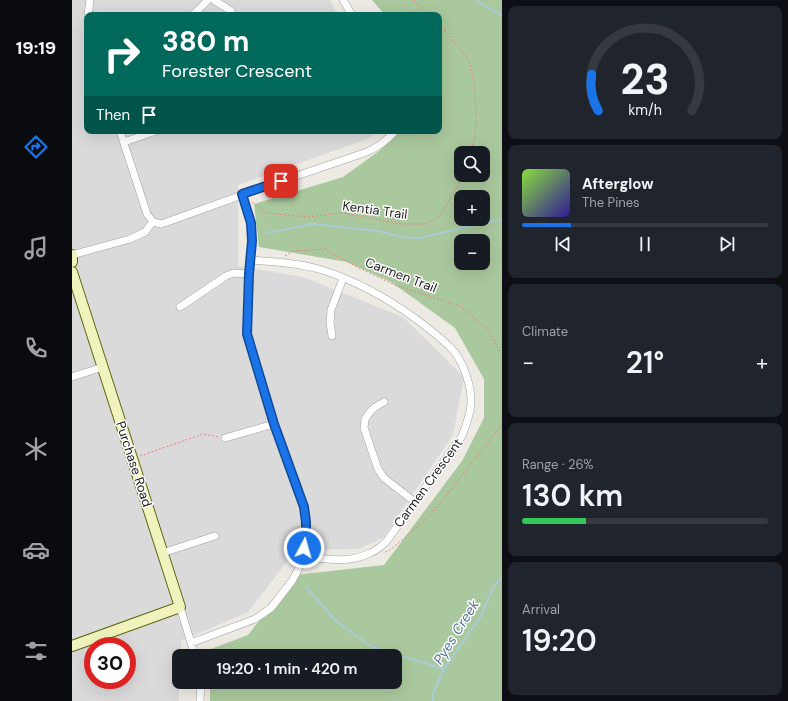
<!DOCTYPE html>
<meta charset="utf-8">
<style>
:root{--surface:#171b24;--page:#20242c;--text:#f1f3f6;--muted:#9ea1a6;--line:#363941;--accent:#1a73e8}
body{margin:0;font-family:"DM Sans",sans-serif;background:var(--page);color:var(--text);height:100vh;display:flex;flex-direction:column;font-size:15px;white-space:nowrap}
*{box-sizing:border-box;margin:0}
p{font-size:13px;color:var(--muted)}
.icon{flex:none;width:22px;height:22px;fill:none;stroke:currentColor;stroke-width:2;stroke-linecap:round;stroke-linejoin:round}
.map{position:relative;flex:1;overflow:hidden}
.drawer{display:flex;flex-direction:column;gap:6px;padding:6px;background:#0d0f14;width:286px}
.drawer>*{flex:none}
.banner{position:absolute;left:12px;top:12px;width:358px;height:122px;border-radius:8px;box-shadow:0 4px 16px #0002;background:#00695c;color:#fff;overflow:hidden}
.fabs{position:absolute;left:382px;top:146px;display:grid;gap:8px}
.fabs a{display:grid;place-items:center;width:36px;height:36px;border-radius:8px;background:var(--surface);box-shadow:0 4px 16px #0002;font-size:20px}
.speed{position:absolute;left:12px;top:637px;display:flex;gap:8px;font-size:20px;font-weight:700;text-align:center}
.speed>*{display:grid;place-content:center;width:52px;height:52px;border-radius:50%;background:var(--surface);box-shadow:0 4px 16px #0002;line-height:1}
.speed .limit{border:6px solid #d22;background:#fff;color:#111}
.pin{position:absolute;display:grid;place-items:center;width:34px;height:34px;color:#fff;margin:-17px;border-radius:8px;box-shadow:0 2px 6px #0006}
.me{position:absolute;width:44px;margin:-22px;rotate:6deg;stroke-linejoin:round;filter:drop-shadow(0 0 3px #0008)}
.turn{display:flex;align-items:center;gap:14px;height:84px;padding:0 12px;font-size:18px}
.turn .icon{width:52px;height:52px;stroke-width:2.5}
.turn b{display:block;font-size:28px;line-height:34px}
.then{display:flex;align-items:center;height:38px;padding:0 12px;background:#0003;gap:8px;font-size:15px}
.big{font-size:30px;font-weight:600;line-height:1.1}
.drawer .widget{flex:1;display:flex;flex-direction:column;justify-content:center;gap:6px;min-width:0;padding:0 14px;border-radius:8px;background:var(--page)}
.drawer .dial{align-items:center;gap:0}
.dial svg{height:104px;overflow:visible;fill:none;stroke:var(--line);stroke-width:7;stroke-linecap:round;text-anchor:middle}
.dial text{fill:var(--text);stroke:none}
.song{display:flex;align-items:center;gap:12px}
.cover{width:48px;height:48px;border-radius:6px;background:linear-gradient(135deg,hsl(90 70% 55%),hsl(250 70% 35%))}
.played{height:4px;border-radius:2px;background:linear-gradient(90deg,var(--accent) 20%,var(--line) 20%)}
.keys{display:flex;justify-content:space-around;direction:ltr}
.heat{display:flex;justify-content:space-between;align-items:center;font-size:22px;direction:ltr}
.charge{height:6px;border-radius:3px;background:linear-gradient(90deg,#34c759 26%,var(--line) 0)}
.trip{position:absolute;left:100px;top:649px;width:230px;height:40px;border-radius:8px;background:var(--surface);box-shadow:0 4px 16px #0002;font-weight:600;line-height:40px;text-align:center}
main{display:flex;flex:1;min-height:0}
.menu{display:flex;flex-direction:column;width:72px;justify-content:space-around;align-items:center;background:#090b0e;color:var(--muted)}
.menu .icon{width:28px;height:28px}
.menu .on{color:var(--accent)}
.menu b{font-size:18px;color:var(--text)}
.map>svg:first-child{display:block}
.residential{fill:#dbdada;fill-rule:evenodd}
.forest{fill:#aac89d;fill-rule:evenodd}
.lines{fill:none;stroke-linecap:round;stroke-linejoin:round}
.stream{stroke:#a9ccd7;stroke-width:2}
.street-casing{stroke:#a1a1a1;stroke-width:8}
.secondary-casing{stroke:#5f6910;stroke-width:12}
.path{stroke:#eb8277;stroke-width:1;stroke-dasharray:2 2;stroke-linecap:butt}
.street{stroke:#fff;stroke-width:7}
.secondary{stroke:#f0f3bd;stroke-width:10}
.route-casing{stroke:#114b97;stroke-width:10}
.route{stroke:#1a73e8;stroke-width:7}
.labels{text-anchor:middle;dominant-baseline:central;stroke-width:3;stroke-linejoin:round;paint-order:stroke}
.street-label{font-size:13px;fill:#1d1d1d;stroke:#fff}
.water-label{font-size:14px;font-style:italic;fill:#51779c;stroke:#fff}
</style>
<main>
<nav class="menu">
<b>19:19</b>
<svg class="icon on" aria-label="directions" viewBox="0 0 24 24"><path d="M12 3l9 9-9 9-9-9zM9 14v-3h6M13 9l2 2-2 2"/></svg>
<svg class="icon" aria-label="music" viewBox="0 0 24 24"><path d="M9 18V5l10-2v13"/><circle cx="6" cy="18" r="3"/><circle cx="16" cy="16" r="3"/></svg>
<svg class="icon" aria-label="phone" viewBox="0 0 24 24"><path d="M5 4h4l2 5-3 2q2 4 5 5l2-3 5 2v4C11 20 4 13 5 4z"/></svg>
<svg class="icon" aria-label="climate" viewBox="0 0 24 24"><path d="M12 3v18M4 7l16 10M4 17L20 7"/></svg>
<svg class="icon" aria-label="car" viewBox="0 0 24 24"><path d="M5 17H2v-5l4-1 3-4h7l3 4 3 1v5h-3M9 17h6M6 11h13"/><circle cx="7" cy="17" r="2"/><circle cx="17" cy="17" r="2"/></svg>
<svg class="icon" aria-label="filters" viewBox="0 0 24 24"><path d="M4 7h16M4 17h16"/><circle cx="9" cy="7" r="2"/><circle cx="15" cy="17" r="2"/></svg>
</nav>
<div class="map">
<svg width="430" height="701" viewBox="0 0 430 701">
<rect width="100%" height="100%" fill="#edeae4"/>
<path class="residential" d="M0,0H258L266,15H15V131H303L298,138L166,185V266L231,277L331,317L392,377L381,435L311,538L286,549L224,550L176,612L109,641V656H107V701H0ZM21,646H55V680H21Z"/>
<path class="forest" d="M300,0H430V701H138V682H323V656H139V649L176,635L223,575L312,565L390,461L412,418V379L383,328L319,282L275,262L187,247L182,204L271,177L307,151L328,131H367V15H313ZM389,153H411V175H389ZM389,197H411V219H389ZM389,241H411V263H389Z"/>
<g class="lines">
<path class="stream" d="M404,0L430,16
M195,233L241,224L306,231L330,237L347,238L406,224L430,220
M234,587L264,621L300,647L372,669
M361,701V693L372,669L409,616L421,588L430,577"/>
<g class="street-casing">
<path id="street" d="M142,0L159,11
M271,0L280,15
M16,15L18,0
M121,15L136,0
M48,131L75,214L81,222
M52,142L84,131
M81,222L89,224L95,222L195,186L292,153C305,148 314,142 323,131
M0,255L58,239L73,232L81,222
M178,260C202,262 227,263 250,270C285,281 315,298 344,319C356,328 368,337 379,348C391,360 400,387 399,404C398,415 394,426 390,436L314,542C309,546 304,551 298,553C276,564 253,559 230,556
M108,307L154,276L162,273L177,274
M260,336L258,323L259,310L271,278
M0,377L31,367
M312,402L303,407L298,412L293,419L292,428L306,469L312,478L343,502
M153,438L202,424
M90,553L143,536
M108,607L123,656
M119,643L183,619L199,608L220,581L226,570L234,539V522L232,507L202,424L175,334L177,274L180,241L179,223L170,194
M128,701L129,682"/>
</g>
<g class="secondary-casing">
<path id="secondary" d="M0,255V262
M0,272L108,607L0,646"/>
</g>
<path class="path" d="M342,0L358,15
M367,24L397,60L403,87L404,115L403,137L398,153
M180,202L194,213L236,217L269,213L330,224H352L363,220L371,211L385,187L390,175
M213,256L221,251L253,249L287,268L323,285L388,306L417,331L430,355
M68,456L131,434L147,437
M313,552L317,551L359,515L429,426L430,422"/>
<use href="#street" class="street"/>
<use href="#secondary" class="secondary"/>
</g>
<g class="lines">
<g class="route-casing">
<path id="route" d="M209,181L170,194L179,223L180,241L177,274L175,334L202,424L232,507L234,522V539L232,548"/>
</g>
<use href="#route" class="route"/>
</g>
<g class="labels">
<g class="street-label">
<text transform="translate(303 210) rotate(8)">Kentia Trail</text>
<text transform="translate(329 275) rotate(21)">Carmen Trail</text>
<text transform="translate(62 464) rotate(72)">Purchase Road</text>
<text transform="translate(356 483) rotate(-54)">Carmen Crescent</text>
</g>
<g class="water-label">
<text transform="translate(384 632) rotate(-58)">Pyes Creek</text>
</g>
</g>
</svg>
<div class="fabs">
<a><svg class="icon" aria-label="search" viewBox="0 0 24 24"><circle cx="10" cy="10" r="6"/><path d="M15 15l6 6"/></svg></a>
<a>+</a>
<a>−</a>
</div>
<div class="speed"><div class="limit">30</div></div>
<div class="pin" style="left:209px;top:181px;background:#d93025"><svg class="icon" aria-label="arrive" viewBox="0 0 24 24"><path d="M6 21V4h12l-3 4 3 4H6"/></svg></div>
<svg class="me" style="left:232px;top:548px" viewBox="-20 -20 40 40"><circle r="17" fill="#1a73e8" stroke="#fff" stroke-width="3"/><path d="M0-11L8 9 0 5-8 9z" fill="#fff"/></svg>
<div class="trip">19:20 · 1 min · 420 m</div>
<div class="banner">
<div class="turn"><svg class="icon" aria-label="right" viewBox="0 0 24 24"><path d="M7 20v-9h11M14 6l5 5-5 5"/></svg><div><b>380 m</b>Forester Crescent</div></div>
<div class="then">Then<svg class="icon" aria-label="arrive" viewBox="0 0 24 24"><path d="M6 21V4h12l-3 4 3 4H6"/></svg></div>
</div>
</div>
<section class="drawer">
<div class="widget dial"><svg viewBox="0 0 100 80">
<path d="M14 69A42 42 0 1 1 86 69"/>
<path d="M14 69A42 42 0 0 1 9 41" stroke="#1a73e8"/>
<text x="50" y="56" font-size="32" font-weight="700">23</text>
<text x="50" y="72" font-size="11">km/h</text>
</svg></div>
<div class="widget">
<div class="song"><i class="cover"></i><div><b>Afterglow</b><p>The Pines</p></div></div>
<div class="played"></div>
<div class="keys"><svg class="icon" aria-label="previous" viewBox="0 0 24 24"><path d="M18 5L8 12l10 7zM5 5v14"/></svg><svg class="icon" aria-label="pause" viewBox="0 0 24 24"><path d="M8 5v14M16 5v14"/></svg><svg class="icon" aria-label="next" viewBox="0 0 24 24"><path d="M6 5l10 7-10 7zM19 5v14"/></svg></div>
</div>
<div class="widget"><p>Climate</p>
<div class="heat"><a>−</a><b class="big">21°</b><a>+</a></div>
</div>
<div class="widget"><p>Range · 26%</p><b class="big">130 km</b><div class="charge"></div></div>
<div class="widget"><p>Arrival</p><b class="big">19:20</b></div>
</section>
</main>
